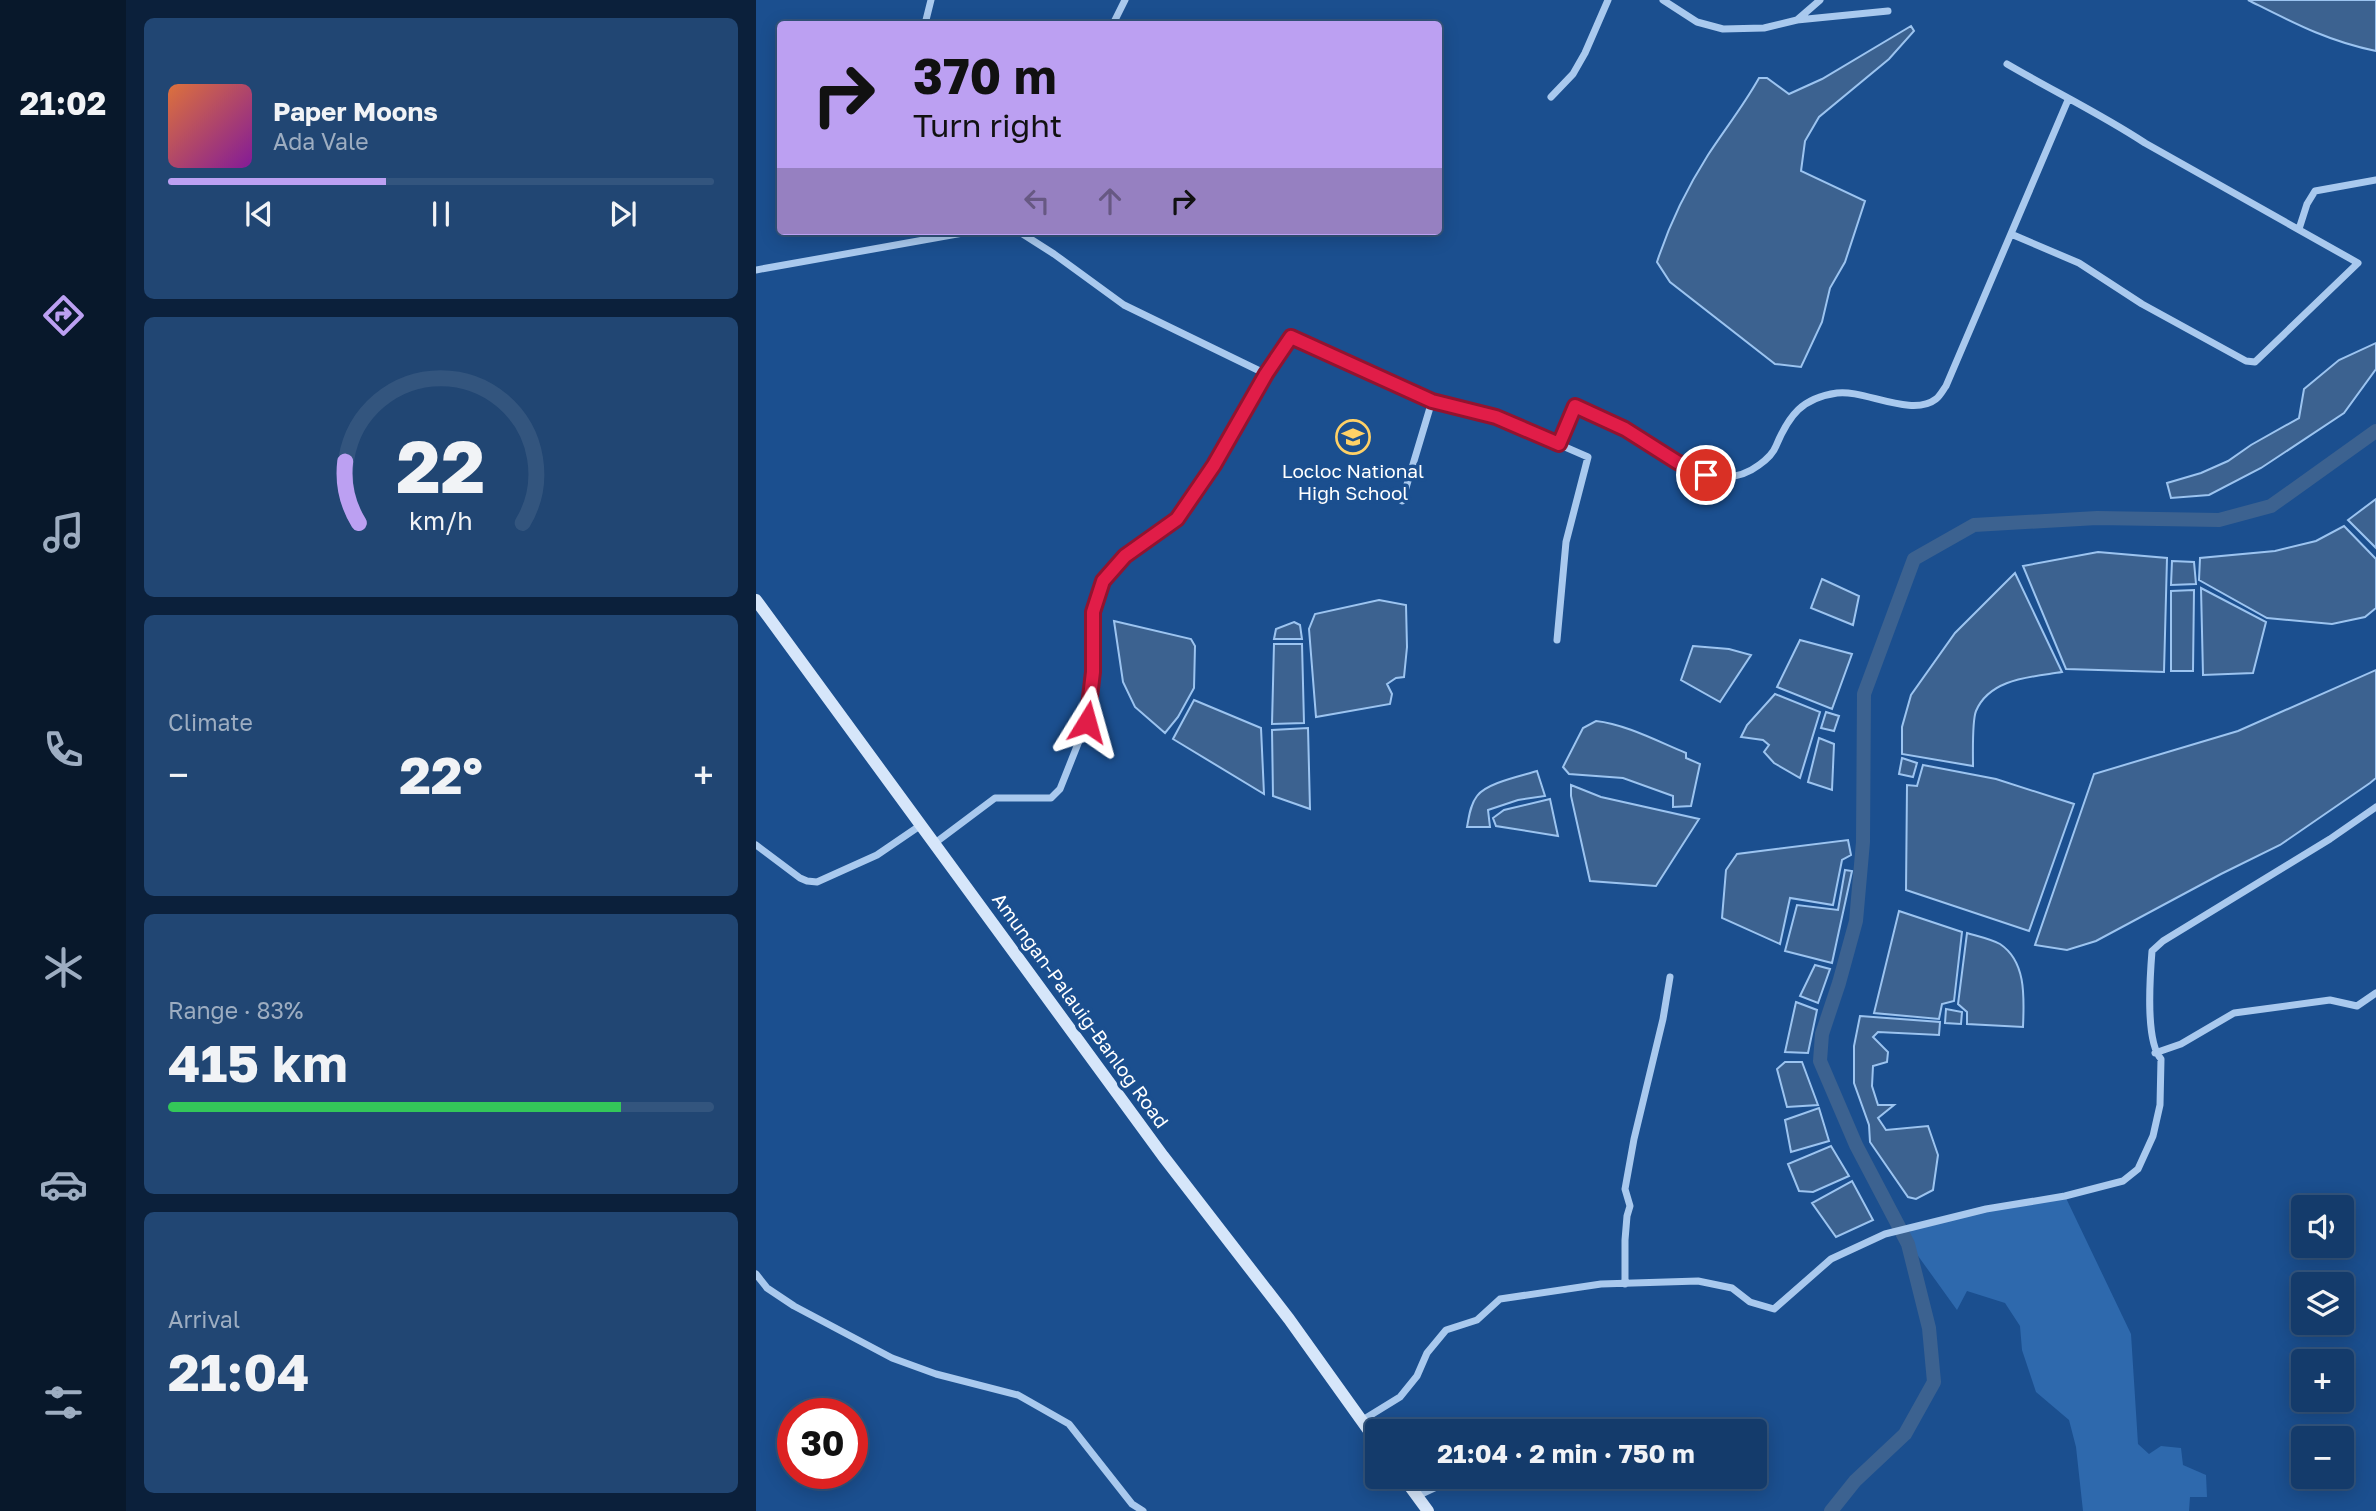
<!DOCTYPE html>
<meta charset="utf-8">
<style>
:root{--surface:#143b6b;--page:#214673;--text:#f1f3f6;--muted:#9dadc1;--line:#33557e;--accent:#bca0f2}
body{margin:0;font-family:"Golos Text",sans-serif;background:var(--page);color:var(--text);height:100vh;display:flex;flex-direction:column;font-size:26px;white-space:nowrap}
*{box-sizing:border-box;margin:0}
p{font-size:23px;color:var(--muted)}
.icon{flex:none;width:38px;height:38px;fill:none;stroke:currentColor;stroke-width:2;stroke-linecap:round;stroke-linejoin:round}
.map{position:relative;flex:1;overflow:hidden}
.drawer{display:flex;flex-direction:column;gap:18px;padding:18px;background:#0b203b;width:630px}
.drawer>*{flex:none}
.hud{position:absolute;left:21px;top:21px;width:665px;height:214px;border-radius:7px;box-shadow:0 4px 18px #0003,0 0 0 2px var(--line);background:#bca0f2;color:#111;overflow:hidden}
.tools{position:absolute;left:1535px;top:1195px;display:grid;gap:14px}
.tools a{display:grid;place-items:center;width:63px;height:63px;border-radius:7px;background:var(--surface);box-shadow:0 4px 18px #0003,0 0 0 2px var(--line);font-size:35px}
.speed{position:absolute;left:21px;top:1398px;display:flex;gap:14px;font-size:35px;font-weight:700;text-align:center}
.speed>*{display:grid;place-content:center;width:91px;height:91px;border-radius:50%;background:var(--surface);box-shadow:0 4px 18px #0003,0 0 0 2px var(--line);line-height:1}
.speed .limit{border:10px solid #d22;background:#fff;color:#111}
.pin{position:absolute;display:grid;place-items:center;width:60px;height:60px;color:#fff;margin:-30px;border:4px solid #fff;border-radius:50%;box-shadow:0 2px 7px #0007}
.me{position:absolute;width:77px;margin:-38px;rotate:8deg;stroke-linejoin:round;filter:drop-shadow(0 0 5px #0008)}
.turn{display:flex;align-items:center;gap:24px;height:147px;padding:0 21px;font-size:32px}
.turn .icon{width:91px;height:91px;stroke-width:2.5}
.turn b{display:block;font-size:49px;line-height:60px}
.lanes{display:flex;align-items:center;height:66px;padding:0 21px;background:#0003;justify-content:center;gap:35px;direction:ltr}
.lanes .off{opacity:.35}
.big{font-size:52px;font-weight:700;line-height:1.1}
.drawer .card{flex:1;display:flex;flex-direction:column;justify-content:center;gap:10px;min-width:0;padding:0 24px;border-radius:10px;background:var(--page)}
.drawer .dial{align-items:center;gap:0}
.dial svg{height:182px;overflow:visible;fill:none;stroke:var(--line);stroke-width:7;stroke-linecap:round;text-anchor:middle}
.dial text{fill:var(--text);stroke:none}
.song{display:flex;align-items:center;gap:21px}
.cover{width:84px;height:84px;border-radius:10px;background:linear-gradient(135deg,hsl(20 70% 55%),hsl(290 70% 35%))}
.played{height:7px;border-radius:4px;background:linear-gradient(90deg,var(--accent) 40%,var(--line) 40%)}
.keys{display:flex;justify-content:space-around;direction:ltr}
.heat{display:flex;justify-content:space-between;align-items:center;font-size:38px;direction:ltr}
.charge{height:10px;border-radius:5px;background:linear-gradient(90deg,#34c759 83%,var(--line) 0)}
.trip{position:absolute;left:609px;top:1419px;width:402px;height:70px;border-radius:7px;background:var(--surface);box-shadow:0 4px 18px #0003,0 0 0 2px var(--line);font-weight:700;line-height:70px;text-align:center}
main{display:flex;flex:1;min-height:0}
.menu{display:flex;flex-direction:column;width:126px;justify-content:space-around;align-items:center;background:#08182b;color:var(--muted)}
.menu .icon{width:49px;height:49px}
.menu .on{color:var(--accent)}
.menu b{font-size:32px;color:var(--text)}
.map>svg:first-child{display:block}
.green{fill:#2e69ad}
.water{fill:#3c6290;stroke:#9cc4f0;stroke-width:2}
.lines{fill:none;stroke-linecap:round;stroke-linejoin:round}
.river{stroke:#3c6290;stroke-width:14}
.minor{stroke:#a9c9ee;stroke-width:7}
.secondary{stroke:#d6e6fa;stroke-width:12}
.route-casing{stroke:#92132f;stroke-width:18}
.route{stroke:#e11d48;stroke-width:12}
.labels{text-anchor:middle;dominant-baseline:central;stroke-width:7;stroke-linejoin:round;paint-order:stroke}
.poi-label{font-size:19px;fill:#fff;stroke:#1b4f8f}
.street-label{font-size:19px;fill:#fff;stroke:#1b4f8f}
</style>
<main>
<nav class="menu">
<b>21:02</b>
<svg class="icon on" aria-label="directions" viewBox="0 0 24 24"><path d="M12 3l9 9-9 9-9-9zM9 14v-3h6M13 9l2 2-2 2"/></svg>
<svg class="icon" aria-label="music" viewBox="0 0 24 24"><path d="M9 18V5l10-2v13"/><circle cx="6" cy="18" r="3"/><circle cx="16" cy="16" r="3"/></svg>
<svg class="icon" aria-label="phone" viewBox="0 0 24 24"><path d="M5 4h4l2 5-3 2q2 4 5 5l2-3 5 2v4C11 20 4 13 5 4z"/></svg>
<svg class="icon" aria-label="climate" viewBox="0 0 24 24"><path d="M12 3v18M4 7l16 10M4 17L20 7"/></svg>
<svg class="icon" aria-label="car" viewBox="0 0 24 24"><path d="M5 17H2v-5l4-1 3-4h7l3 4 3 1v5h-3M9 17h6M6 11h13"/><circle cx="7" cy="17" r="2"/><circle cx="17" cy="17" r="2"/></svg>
<svg class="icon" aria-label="filters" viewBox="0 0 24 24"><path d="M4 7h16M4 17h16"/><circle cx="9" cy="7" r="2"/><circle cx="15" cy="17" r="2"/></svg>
</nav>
<section class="drawer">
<div class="card">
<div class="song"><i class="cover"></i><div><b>Paper Moons</b><p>Ada Vale</p></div></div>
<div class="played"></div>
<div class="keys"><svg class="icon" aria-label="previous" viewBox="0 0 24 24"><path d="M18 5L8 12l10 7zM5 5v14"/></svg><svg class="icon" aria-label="pause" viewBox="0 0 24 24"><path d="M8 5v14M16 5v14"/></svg><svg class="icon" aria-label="next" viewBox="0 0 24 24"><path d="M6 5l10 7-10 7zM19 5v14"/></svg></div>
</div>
<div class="card dial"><svg viewBox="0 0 100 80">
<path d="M14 69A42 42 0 1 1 86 69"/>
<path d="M14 69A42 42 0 0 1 8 42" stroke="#bca0f2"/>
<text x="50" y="56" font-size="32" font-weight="700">22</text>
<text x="50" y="72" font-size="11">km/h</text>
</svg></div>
<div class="card"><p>Climate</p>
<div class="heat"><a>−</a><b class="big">22°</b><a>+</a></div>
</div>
<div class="card"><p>Range · 83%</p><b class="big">415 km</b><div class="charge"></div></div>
<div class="card"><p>Arrival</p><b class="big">21:04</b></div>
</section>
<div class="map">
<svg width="1620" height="1511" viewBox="0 0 1620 1511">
<rect width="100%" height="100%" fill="#1b4f8f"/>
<path class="green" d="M1309,1196L1375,1334L1382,1444L1393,1454L1405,1446L1425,1448L1427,1465L1450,1475L1451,1497H1434L1433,1511H1327L1320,1447L1313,1420L1280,1392L1266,1350L1264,1326L1249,1303L1211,1291L1201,1310L1147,1235L1169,1224Z"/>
<path class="water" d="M1492,0H1620V51C1571,41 1536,22 1492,0Z
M1155,26L1158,31L1133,59L1063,117L1049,141L1045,171L1109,201L1089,262L1074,288L1066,322L1045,367L1019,364L914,282L901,262C913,225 931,188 952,155C969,129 988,105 1003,78H1011L1033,94L1066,79Z
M1620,343V369L1588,413L1505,468L1453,495L1415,498L1411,483L1445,473L1472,461L1495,445L1543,418L1548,389L1583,360Z
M1620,499V548L1592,520Z
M1588,526L1620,559V608L1609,617L1576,624L1511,618L1443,580L1444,558L1519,551L1560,541Z
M1342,552L1411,558L1408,672L1310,669L1267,566Z
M1416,561L1438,562L1440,584L1415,585Z
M1259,573L1306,672C1276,677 1234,678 1220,711C1216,721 1217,753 1217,766L1146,754V727L1155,695L1199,633Z
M1066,579L1103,596L1097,625L1055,608Z
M1445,588L1510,622L1497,673L1447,675Z
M1438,590L1437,671H1415V591Z
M623,600L650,605L651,647L648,677L640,678L631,684L636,694L634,704L560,717L553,629L559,614Z
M358,621L435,639L439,646L438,688L422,717L409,733L379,707L367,682Z
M538,622L544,625L546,639H518L520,629Z
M1044,640L1096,654L1076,709L1021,687Z
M518,644H546L548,723L516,724Z
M937,646L973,649L995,655L964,702L925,680Z
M1620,670V778L1614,783L1524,845L1465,874L1340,941L1311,950L1279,945L1338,774L1482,731Z
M1019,694L1064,712L1044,778L1018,763L1008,752L1013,745L1007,740L985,737L991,725Z
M438,700L505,728L508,794L417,739Z
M1070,712L1083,716L1078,731L1065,728Z
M840,721C869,724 903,742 930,753V758L944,764L935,806L917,807V796L867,778L813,774L807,767L827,728Z
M552,728L554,809L517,796L516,730Z
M1063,738L1078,744L1076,790L1052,782Z
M1146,758L1161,763L1157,777L1143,774Z
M1167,765L1240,779L1318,804L1273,931L1150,890L1151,785L1161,786Z
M781,771L789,796L762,800L732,810L734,827H711C713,817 714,805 721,796C730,783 765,776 781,771Z
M815,785L845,797L943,819L900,886L834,881L815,796Z
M794,799L802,836L740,826L737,818L748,810Z
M1092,840L1095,855L1086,860L1077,905L1034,898L1024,944L966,918L970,870L981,854Z
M1089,870L1096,871L1076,963L1029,951L1041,905L1082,910Z
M1143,911L1206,932L1198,1001L1186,1004L1183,1019L1118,1013Z
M1211,933C1221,936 1235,939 1244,944C1271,962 1268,999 1267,1027L1211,1024V1012L1202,1004Z
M1059,965L1074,969L1062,1003L1044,996Z
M1040,1002L1061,1010L1052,1053L1029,1052Z
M1190,1009L1206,1012L1205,1024L1189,1023Z
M1104,1016L1184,1022L1183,1035L1122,1032L1117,1037L1132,1052L1131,1062L1117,1066L1116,1086L1122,1105H1138L1122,1118L1130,1130L1172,1126L1182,1155L1177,1190L1160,1199L1152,1197L1114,1142L1113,1125L1098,1083V1046Z
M1029,1062H1046L1062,1105L1031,1107L1021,1069Z
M1063,1108L1073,1141L1035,1152L1029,1120Z
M1075,1146L1093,1176L1057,1192L1043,1191L1032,1164Z
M1096,1181L1117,1220L1080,1237L1056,1203Z"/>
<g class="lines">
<path class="river" d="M1075,1511L1099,1481L1149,1434L1178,1382L1173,1328L1152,1244L1100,1145L1064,1061L1066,1034L1083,983L1100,921L1107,842L1108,694L1158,559L1218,525L1341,518L1463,520L1515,506L1620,431"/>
<path class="minor" d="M907,0L941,22L967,29L1008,28L1041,20L1132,11
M1041,20L1064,0
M169,24L175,0
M357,24L369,0
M1251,64C1297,91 1345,114 1389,143L1602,263L1499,362L1490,361L1386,304L1323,263L1255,234
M795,97L817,74L829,53L852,0
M1543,229L1551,204L1559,191L1620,180
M0,270L218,231
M510,374L535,337L676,401L740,417L832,457L810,542L801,640
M803,444L819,406C836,413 852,420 868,429C907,450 957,500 1003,465C1010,460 1017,454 1020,446C1033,415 1046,398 1081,393C1107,389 1156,418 1180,399C1184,396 1187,390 1190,386L1312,100
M646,501L676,401
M179,843L239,798H295L304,789L331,721L337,672V612L347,581L369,556L421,519L458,465L510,374L368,305L298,254L262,231
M0,845L44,878L51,881L61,882L121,855L165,825
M1399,1053L1425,1044L1478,1013L1574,1000L1601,1006L1620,993
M0,1274L11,1288L38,1306L136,1358L180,1374L262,1395L313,1424L376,1504L387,1511
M869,1284V1240L871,1216L874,1206L869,1189L878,1139L907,1019L914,977
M605,1421L644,1397L661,1376L671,1353L690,1330L721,1320L744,1299L845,1284L942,1281L976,1288L994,1302L1018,1309L1075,1259L1129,1234L1230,1209L1309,1196L1367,1181L1382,1169L1397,1136L1404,1105L1405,1059C1389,1041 1394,976 1396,951L1407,941L1574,839L1620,807
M661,1496L702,1477"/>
<path class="secondary" d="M0,600L407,1156L533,1319L621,1442
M647,1477L672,1511"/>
</g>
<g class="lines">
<g class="route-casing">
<path id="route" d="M331,722L337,672V612L347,581L369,556L421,519L458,465L510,374L535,337L676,401L740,417L803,444L819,406L869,429L921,462L950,475"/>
</g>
<use href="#route" class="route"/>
</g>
<defs>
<g id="school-ring" transform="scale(1.75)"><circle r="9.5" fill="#1b4f8f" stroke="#ffd166" stroke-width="1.5"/><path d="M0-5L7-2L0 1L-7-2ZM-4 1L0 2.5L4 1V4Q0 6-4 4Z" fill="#ffd166"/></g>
</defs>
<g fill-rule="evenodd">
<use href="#school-ring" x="597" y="437"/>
</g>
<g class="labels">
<g class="poi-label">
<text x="597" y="470">Locloc National<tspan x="597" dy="22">High School</tspan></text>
</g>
<g class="street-label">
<text transform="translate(325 1010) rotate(54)">Amungan-Palauig-Banlog Road</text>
</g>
</g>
</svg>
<div class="tools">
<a><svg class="icon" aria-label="sound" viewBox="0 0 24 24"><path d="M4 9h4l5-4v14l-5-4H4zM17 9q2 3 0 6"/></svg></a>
<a><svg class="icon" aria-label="layers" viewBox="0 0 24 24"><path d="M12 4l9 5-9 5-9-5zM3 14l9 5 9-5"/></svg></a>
<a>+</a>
<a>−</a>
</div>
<div class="speed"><div class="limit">30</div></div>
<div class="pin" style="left:950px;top:475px;background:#d93025"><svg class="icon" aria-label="arrive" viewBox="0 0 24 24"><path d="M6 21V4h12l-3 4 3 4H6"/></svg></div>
<svg class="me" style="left:331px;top:722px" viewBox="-20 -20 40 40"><path d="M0-17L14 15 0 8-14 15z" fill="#e11d48" stroke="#fff" stroke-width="4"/></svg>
<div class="trip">21:04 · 2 min · 750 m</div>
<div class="hud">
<div class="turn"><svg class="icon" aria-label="right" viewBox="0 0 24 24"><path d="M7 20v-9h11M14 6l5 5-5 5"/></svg><div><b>370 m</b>Turn right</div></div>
<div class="lanes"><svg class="icon off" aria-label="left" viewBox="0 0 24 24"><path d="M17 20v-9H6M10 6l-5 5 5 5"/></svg><svg class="icon off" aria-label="ahead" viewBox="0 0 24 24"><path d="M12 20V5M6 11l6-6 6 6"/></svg><svg class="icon" aria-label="right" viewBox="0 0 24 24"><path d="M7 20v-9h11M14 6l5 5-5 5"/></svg></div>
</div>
</div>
</main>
